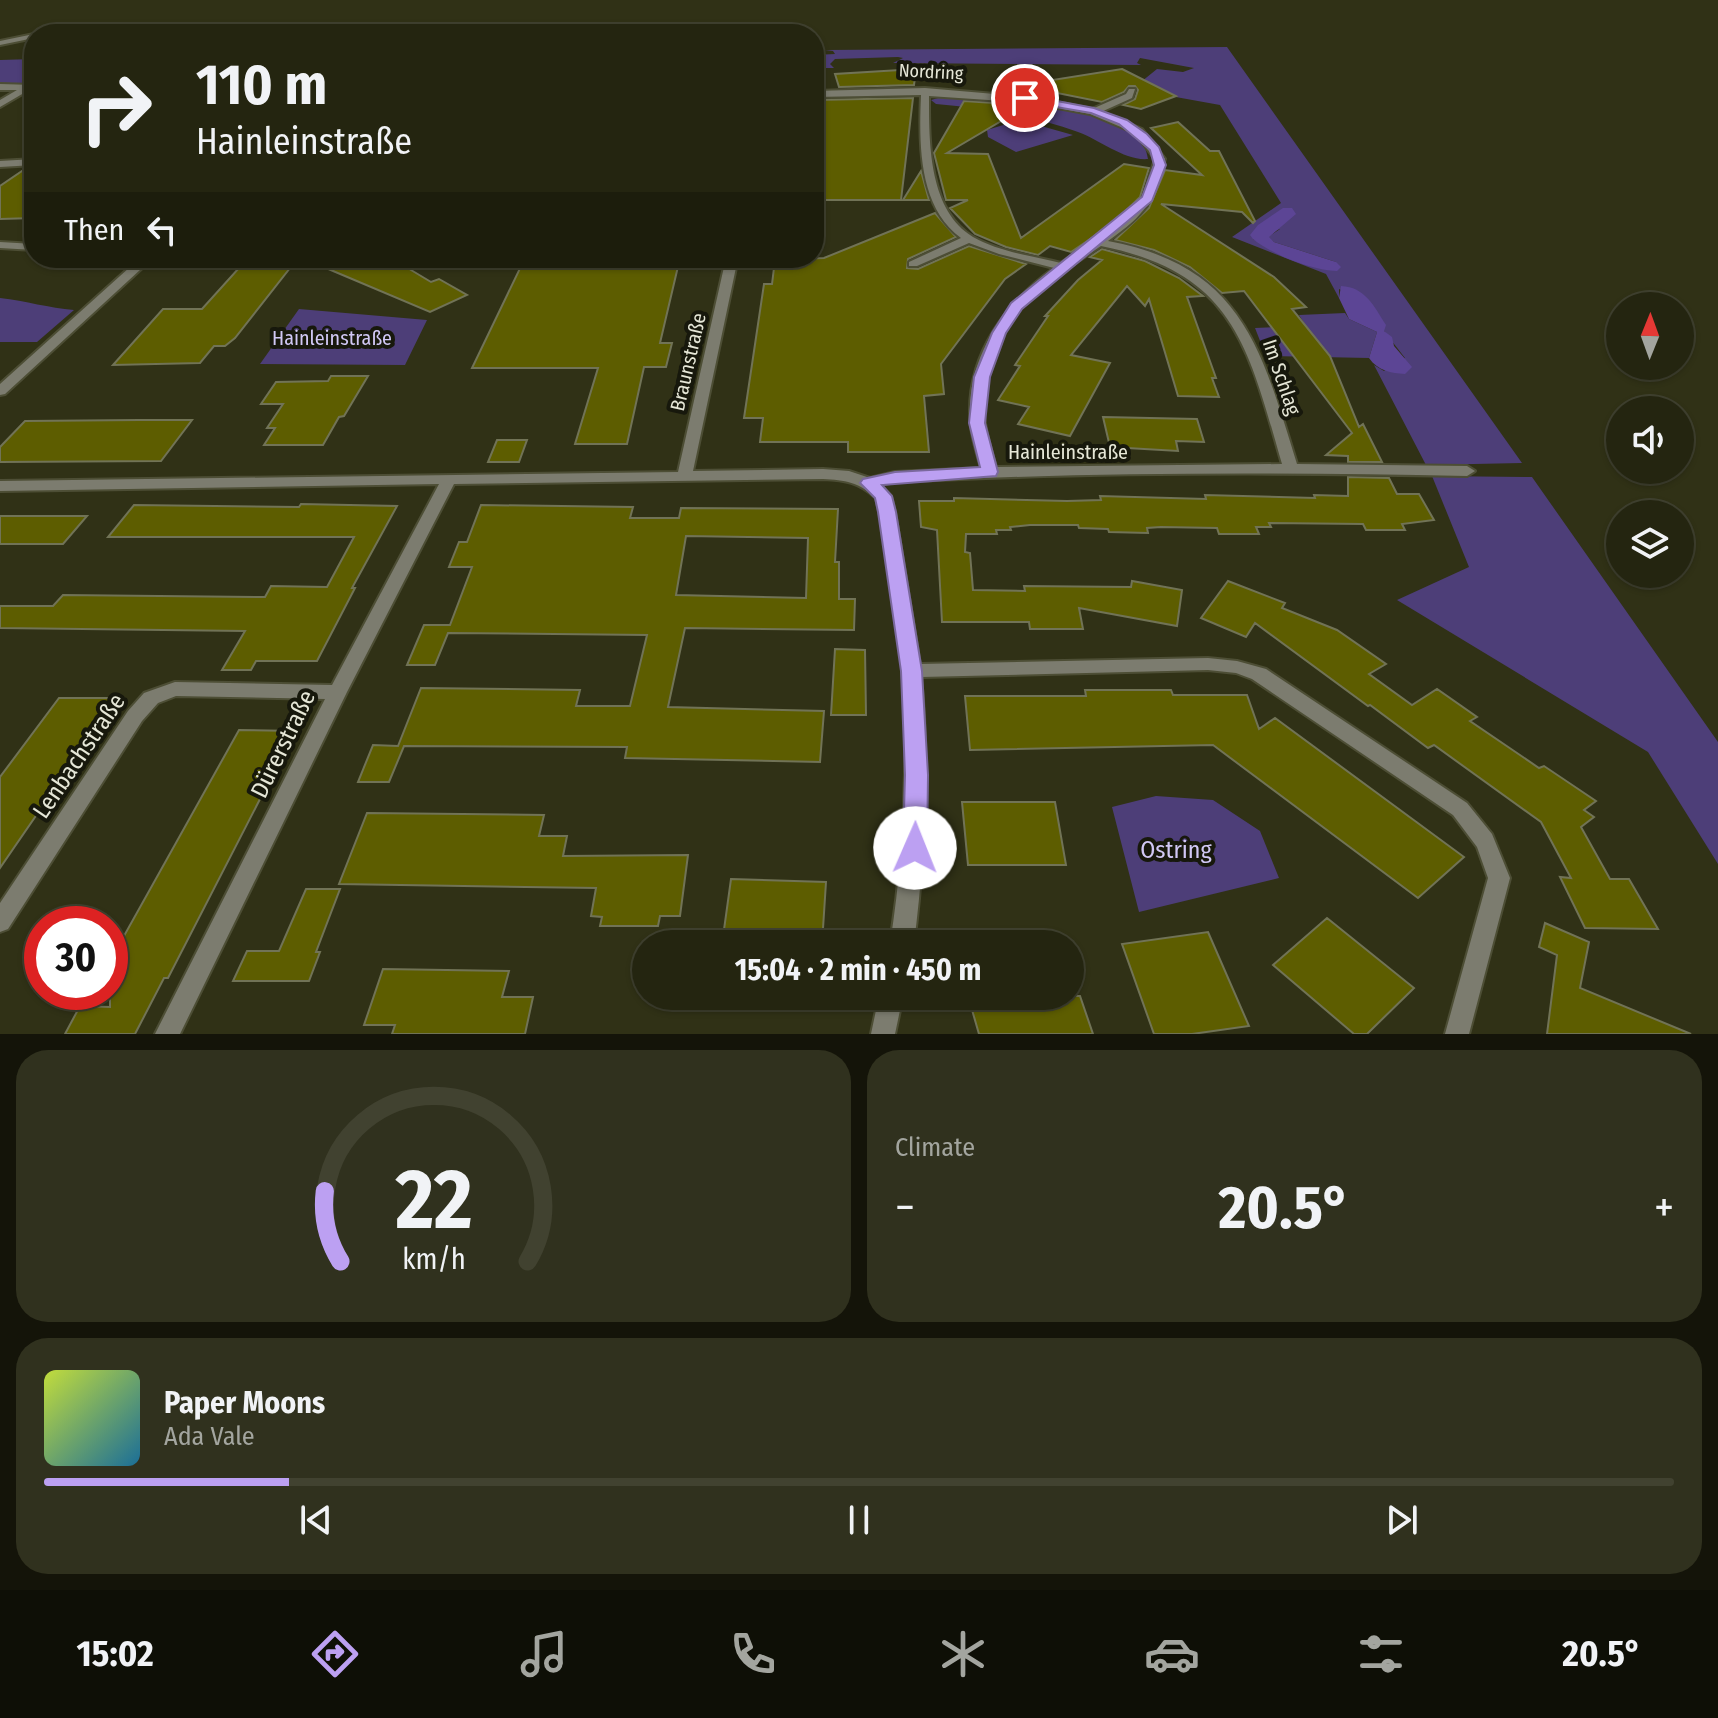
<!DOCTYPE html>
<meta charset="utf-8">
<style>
:root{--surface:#242510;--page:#30311e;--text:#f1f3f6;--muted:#a3a59f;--line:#414230;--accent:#bca0f2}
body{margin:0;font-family:"Fira Sans Condensed",sans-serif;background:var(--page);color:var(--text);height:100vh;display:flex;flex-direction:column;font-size:30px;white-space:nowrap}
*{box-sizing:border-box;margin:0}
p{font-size:26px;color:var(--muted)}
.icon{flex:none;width:44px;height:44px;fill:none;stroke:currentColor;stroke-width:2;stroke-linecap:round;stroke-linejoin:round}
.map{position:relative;height:1034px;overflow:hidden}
.side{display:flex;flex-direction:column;gap:16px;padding:16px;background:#141409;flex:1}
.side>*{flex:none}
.guide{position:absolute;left:24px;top:24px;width:800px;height:244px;border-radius:32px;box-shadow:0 2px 6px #0004,0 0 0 2px var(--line);background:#242510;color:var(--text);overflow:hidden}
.needle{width:52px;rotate:1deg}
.buttons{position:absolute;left:1606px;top:292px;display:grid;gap:16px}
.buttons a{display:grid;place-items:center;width:88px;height:88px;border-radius:50%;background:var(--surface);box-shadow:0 2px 6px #0004,0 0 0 2px var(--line);font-size:40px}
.speed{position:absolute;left:24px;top:906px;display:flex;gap:16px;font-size:40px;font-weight:700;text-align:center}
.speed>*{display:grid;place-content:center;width:104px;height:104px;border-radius:50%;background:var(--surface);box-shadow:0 2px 6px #0004,0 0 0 2px var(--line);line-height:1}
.speed .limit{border:12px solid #d22;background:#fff;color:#111}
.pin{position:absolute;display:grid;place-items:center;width:68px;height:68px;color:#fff;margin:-34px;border:4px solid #fff;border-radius:50%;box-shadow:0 2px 8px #0007}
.me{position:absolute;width:88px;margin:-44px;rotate:1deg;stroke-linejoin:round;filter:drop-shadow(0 0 6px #0008)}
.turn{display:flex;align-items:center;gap:28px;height:168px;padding:0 40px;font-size:36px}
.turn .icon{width:104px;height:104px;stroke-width:2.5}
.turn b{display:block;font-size:56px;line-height:68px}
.then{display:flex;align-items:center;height:76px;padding:0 40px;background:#0003;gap:16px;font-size:30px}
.big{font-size:60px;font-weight:700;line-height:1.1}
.side .tile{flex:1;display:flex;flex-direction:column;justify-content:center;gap:12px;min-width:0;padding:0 28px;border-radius:32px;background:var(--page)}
.side .dial{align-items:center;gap:0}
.dial svg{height:208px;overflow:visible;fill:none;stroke:var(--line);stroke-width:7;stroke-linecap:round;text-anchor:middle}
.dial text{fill:var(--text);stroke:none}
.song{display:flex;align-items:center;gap:24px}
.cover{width:96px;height:96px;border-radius:12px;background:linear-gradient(135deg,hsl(70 70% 55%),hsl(200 70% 35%))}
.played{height:8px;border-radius:4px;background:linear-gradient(90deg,var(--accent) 15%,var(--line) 15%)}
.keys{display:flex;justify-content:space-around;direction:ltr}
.heat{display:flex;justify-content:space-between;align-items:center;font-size:44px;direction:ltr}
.side .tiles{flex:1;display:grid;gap:16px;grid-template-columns:1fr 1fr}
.tile:last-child{grid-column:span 2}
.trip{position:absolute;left:632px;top:930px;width:452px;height:80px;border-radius:40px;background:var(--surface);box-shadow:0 2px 6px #0004,0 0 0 2px var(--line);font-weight:700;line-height:80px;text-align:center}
.dock{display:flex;height:128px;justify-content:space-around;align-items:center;background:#0e0f06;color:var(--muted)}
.dock .icon{width:56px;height:56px}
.dock .current{color:var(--accent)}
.dock b{font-size:36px;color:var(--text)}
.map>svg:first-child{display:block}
.green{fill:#4d3e78;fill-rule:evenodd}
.forest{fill:#5c4595}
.building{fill:#5d5d00;stroke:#717356;stroke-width:2;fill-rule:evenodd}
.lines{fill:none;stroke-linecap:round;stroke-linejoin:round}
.minor-casing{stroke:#4d4e35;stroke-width:4}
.minor{fill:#7c7c6f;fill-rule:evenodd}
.route{fill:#bca0f2;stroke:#7a689d;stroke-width:2}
.labels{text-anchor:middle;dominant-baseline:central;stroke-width:8;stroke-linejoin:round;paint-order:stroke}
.far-street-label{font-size:18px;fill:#e6e7d7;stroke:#17180c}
.park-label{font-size:20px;fill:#d1c8f5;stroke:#17180c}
.street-label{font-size:20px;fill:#e6e7d7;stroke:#17180c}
.near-street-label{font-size:24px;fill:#e6e7d7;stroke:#17180c}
.near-park-label{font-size:24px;fill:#d1c8f5;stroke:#17180c}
</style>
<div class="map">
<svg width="1718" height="1034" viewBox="0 0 1718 1034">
<rect width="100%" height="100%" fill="#303116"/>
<path class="green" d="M1227,47L1522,463L1426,465L1374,365L1384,371L1405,358L1384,331L1379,315L1371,304L1339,289V298L1326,274L1232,237L1281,203L1220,105L1148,92L1136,86L1157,69L1183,72L1194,68L1140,58L1137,63L1141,65L893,63L903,58L898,57L835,59L830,64L834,68H814V55L835,54L833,51L825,50ZM1280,229L1268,237L1274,242L1336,262L1289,257L1253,239Z
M34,59V85L0,84V60Z
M942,97C985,99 1143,101 1148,159C1125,161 1100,140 1078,132C1032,115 984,108 936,104L931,100Z
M1020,120L1073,135L1016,152L988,137L987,130Z
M0,298C26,301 49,308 74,310L37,342H0Z
M299,309L427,320L405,365L260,364Z
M1345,313L1349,319L1377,332L1369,358L1266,356L1255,328L1306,326L1299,315Z
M1432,476L1532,477L1718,742V864L1648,752L1397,600L1469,567Z
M1156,796L1213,800L1260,831L1279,878L1139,912L1112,807Z"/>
<path class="forest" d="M1283,208H1292L1296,214L1269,237L1274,242L1336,262L1341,267L1337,271C1311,270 1273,255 1253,239L1250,235L1258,225Z
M1341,286C1365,287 1374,306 1386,325L1384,331L1392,337L1394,346L1412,367L1405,374C1391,373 1378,371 1369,358L1377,332L1349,319L1339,298Z"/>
<path class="building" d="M916,69L914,85L839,87L835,74Z
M1122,69L1176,96L1141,109L1123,105L1135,99L1138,90L1135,86H1129L1124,92L1102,102L1027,87V84Z
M913,98L901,200H814V100Z
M964,101L1009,104L1020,110L947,153L988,154L1021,238L1124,164L1149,168L1140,197L1112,224L1071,252L1050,246L1038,255L1006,247L975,234L950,208L968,200H946L934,153Z
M1178,122L1210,151H1219L1255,221L1253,223L1242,212L1161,204L1274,277L1306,307L1292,309L1330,356L1359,427L1363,424L1382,462H1348V456L1326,455L1352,433L1244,291L1222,293L1190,267L1154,250L1115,240L1149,208L1165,170L1202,175L1151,128Z
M34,168V218L0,219V186L25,169Z
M921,171L929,200H903Z
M935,213L956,237L908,259L907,268L918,269L969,246L1026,264L1005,279L941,364L944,394L924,396L929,452H848V442H760L763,418H744L764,284H772L775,260L824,258Z
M1102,249L1145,261L1179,278L1203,296L1187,297L1216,378H1212L1219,397L1178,396L1149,299L1145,306L1127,286L1071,355L1110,363L1070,436L1018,424L1029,407L998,400L1020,366L1015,365L1048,316H1045L1078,280L1102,260L1090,257Z
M248,258H289L280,268H290L235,338L225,346H214L200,363L113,365L163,309H202Z
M525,258H680L660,343H672L666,367H644L627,444H575L598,368H472Z
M406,267L431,282L439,279L467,295L430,312L326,268Z
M331,376H368L344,416L339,417L323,445H264L275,428H267L283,404H261L276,382L328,381Z
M1103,417L1197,419L1204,442L1176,441L1178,451L1110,447Z
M139,420H192L161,461L0,462V447L25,421Z
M497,440H527L519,462H488Z
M1348,477L1389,478L1397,494H1419L1434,520L1402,524L1405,530H1366L1363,524L1269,523L1271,527H1256L1259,534H1219L1217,528L1161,527L1147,528L1148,533L1109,532L1108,529L1079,528L1078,525H1030L1010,527L1011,530H996L997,534H966L965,552L970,553L973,590L1025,591L1024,586L1131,587L1132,581L1182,590L1177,626L1079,608L1083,629H1030L1029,622H942L937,530L921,527L919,501H954V498L1067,501L1101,500L1100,496L1206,499L1205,495L1315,498L1314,495L1348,496Z
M301,504L397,506L352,588H355L317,661H256L251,670H222L245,631L0,628V606H53L63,595L265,597L271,586L327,587L354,537H108L134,505L299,507Z
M481,505L633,507L630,518H679L681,508L838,509L835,562H839V599H855L854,630L685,628L668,707L824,711L820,762L625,758L627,747L404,746L389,782H358L373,745L398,746L421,688L580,690L576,706H630L647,635L448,633L435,665H407L424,625H450L472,567H449L459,542H467ZM686,536L808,538L806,598L676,595Z
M0,516H87L63,544H0Z
M1228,581L1285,603L1282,608L1337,630L1386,664L1369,674L1412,705L1437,689L1477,717L1470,721L1539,768L1544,766L1596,801L1584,810L1594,817L1581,827L1610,879H1629L1658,929L1585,928L1560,877L1571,878L1541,822L1434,745L1428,748L1370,705L1368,706L1255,623L1246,637L1201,618Z
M835,649L865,650L866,715H831Z
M1085,690H1171L1173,695H1247L1259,729L1275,718L1464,857L1418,898L1213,745L970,750L965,696H1086Z
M59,698H117L0,868V777Z
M239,730L295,731L168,978H164L135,1034H65L80,1006L110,1007V961Z
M962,802H1055L1066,865H968Z
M367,813L544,815L539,836H567L563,856L688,855L680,916H660L658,926H600L602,917L591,916L596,888L339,884Z
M731,879L826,882L822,944H722Z
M306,889H340L316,952H320L309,981H233L247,951H279Z
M1327,918L1414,988L1367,1034H1354L1273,965Z
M1545,923L1589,942L1580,988L1691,1034H1547L1557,955L1539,947Z
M1208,932L1249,1026L1192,1034H1154L1122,944Z
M383,969L509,971L502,997H533L525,1034H392L395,1025H364Z
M968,996H1080L1093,1034H979Z"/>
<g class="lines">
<g class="minor-casing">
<path id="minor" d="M76,28L167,30L171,32L38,34Z
M34,34V38L0,45V41Z
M0,84L34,85V91L29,90L0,107V100L17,90H0Z
M925,88L1031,97L1092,109L1126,94L1129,89H1135L1132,98L1101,112L1142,129L1165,159C1152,204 1147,213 1108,241C1242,266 1261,348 1297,464L1467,466L1475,471L1467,476C1276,472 1085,472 895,482L880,485L891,496L895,512L920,664L1208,658L1237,661L1266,669L1467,803L1492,834L1510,878L1469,1034H1445L1488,878L1477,847L1453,815L1252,679L1236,673L1208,670L921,677C930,767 925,855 914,944H890C913,796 911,644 876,498C859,482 845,480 823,479L454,484L347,692L180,1034H155L325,699L176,696L158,703L142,721L8,929L0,932V903L128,711L144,693L175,682L332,685L439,484L0,491V481L678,472L726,258H738L693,471L823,469L849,471L870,478L895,472L981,468C976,450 970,432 970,413C969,352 1007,302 1054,268L999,254L969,243L917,266H909V262L961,238C918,207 919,143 921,95L814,97V91ZM929,96L1031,103L1090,114L1135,133L1155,159L1143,198L1138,204L1114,226L1061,263C1033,256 999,252 973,237C928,210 929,141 929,96ZM1101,246C1235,273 1248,347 1282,464L996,467C991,450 985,432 984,414C983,378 999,333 1023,306C1045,282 1074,264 1101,246Z
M34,159V165L0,167V161Z
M0,242L34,244V250L0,248Z
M140,258H153L5,394L0,395V384Z
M879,996H903L895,1034H871Z"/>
</g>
<use href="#minor" class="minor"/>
</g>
<path class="route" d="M1025,95L1094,108L1127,120L1147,134L1159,147L1166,165L1152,201L1022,309L1006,333L990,377L985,423L998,472L996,476L882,485L892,496L896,512L922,671L928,775L927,848L923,855L915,858L906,855L903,848L905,775L901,671L878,512L875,498L860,483L863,479L895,472L980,467L969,423L974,377L992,333L1011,303L1142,197L1154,165L1150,150L1119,124L1091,113L1021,101V96Z"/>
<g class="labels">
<g class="far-street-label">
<text transform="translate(931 72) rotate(3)">Nordring</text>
</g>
<g class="park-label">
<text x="332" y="338">Hainleinstraße</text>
</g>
<g class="street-label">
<text transform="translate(688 362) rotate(-77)">Braunstraße</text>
<text transform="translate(1282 377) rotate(71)">Im Schlag</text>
<text x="1068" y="452">Hainleinstraße</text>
</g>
<g class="near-street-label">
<text transform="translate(283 744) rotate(-64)">Dürerstraße</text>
<text transform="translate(79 756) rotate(-56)">Lenbachstraße</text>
</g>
<g class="near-park-label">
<text x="1176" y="850">Ostring</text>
</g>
</g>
</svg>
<div class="buttons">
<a><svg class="needle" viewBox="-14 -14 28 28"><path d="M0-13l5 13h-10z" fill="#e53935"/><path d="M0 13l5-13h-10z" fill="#a3a59f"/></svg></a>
<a><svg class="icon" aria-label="sound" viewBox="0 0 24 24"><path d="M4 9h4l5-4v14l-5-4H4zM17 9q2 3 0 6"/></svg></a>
<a><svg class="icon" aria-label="layers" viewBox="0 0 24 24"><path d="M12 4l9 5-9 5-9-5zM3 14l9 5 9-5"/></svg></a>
</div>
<div class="speed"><div class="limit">30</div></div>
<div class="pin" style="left:1025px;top:98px;background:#d93025"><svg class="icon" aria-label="arrive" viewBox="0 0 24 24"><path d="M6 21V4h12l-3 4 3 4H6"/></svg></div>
<svg class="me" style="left:915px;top:848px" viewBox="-20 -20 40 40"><circle r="19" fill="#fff"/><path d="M0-13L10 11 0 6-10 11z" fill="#bca0f2"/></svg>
<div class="trip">15:04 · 2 min · 450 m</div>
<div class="guide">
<div class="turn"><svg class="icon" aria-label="right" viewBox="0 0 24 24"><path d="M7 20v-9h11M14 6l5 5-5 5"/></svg><div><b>110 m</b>Hainleinstraße</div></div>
<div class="then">Then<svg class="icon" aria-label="left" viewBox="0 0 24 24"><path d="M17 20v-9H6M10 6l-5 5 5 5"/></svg></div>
</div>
</div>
<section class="side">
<div class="tiles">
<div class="tile dial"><svg viewBox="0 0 100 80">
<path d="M14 69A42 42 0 1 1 86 69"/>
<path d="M14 69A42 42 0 0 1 8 42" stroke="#bca0f2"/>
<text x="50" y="56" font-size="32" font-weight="700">22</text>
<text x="50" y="72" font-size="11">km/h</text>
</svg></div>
<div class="tile"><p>Climate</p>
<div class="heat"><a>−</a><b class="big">20.5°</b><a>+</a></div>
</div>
<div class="tile">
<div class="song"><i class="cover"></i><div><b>Paper Moons</b><p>Ada Vale</p></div></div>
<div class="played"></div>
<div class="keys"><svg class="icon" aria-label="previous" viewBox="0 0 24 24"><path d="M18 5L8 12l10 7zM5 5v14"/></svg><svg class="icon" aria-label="pause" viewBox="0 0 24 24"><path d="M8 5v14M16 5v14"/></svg><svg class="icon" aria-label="next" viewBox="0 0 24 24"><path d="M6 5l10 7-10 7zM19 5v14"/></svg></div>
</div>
</div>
</section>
<nav class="dock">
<b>15:02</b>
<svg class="icon current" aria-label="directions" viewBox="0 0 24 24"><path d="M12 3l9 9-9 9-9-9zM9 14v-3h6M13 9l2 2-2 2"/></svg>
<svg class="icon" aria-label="music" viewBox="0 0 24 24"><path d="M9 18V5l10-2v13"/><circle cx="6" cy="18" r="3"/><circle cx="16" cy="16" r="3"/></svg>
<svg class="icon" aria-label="phone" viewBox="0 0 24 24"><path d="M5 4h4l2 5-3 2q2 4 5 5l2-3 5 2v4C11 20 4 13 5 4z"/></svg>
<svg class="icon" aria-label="climate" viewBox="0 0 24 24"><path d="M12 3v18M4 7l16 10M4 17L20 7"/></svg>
<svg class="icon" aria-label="car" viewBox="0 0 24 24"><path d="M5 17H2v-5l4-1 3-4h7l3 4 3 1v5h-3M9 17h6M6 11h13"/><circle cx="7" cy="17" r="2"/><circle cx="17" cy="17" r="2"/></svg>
<svg class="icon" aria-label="filters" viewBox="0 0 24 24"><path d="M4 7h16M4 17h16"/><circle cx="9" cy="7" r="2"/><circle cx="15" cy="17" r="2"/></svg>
<b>20.5°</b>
</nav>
